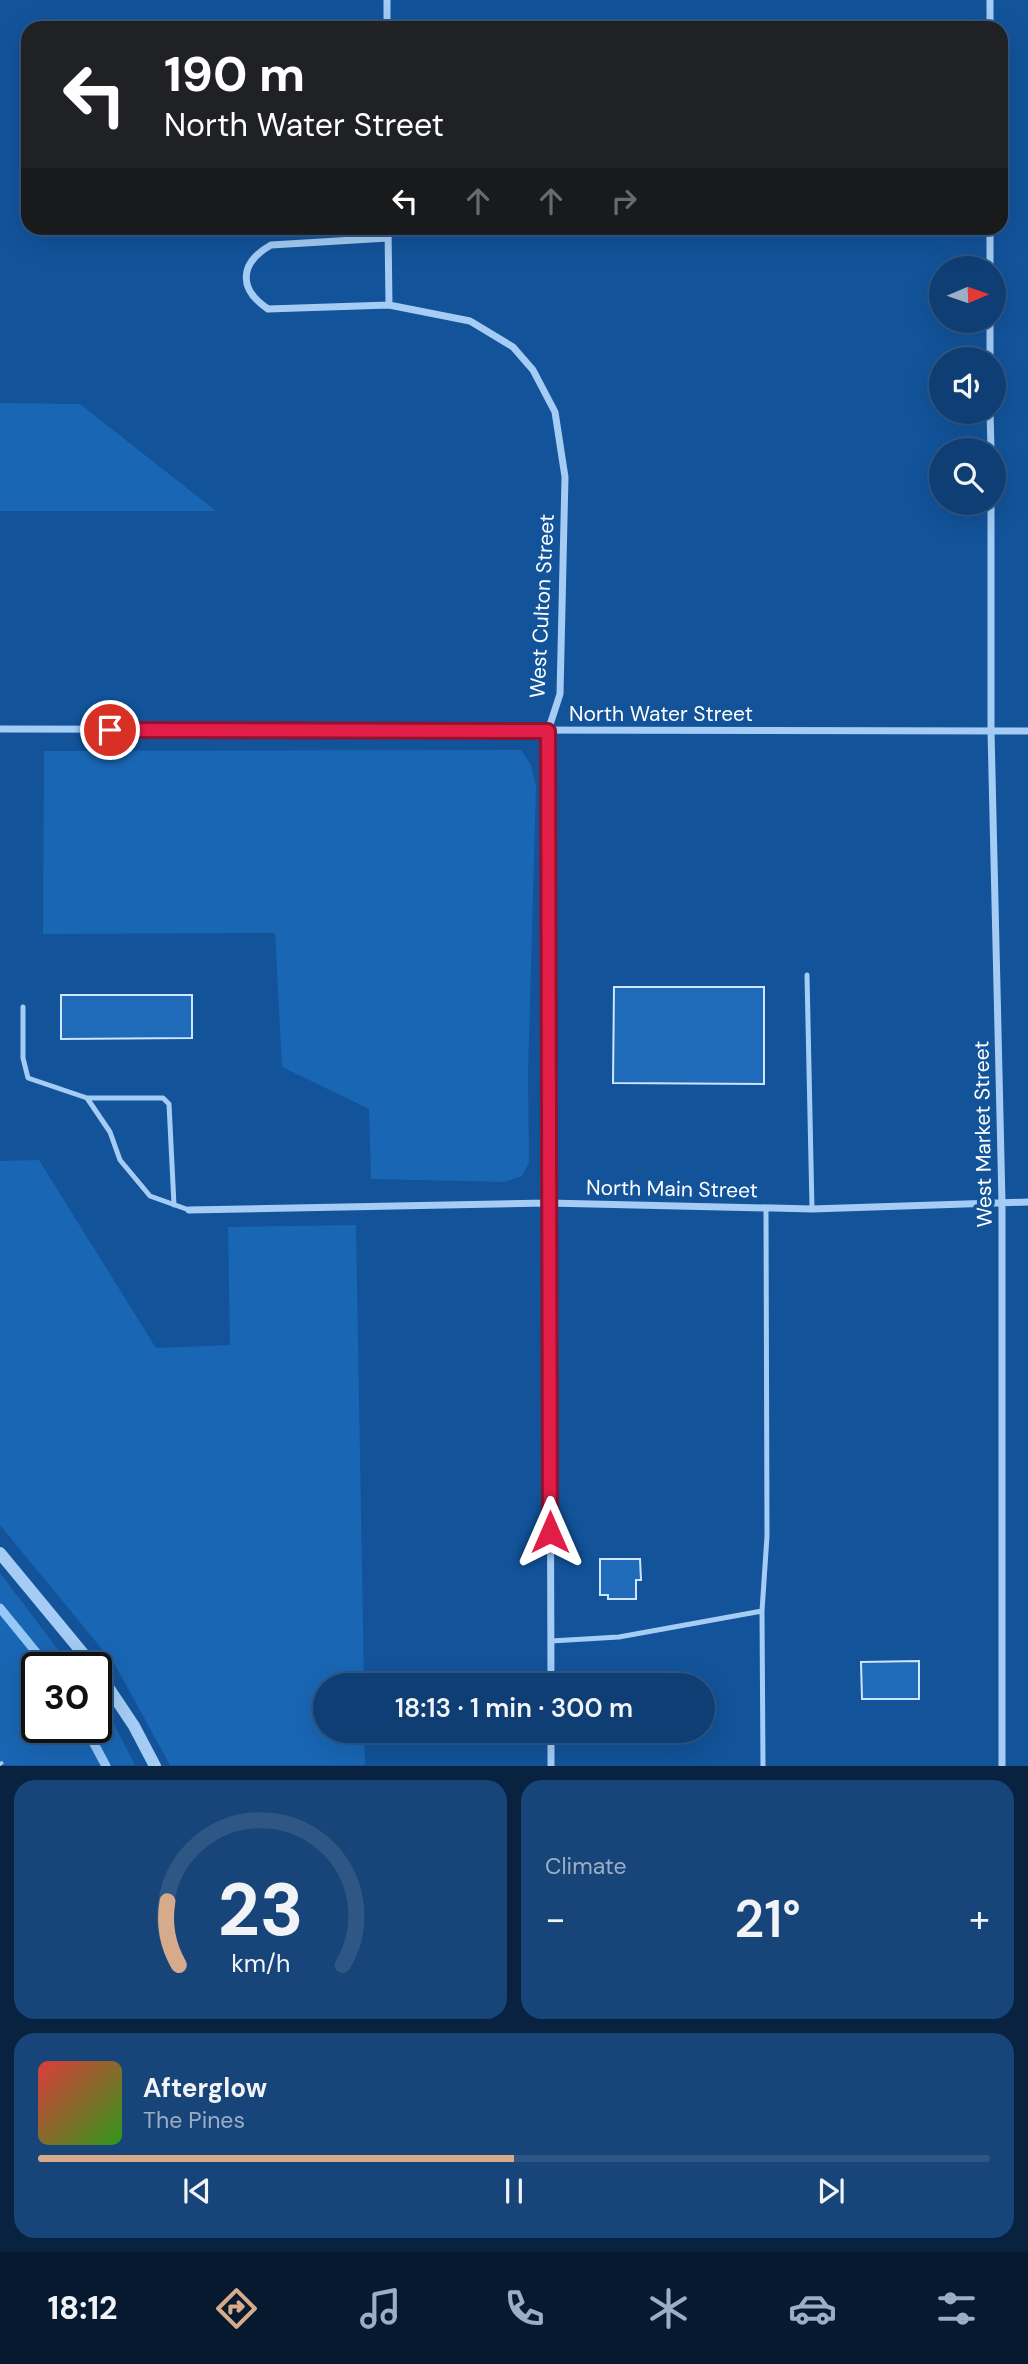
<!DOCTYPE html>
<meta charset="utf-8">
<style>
:root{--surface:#0e3e74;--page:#174579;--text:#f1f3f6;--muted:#9baec5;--line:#2e5786;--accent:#d6ab8b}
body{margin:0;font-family:"DM Sans",sans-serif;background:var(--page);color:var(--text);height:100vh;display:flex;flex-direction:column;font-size:26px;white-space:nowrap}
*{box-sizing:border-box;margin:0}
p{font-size:23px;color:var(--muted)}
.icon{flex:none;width:38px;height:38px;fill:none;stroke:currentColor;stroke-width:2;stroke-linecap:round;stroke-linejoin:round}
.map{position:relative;height:1766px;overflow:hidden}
.sheet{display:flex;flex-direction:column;gap:14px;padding:14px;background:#082240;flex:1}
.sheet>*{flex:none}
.top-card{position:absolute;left:21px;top:21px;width:987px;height:214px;border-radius:21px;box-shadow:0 7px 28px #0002,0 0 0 2px var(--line);background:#202124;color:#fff;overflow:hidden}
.needle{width:46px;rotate:88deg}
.buttons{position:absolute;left:929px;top:256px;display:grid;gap:14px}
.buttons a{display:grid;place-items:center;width:77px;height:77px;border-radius:50%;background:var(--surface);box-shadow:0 7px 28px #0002,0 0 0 2px var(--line);font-size:35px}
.speed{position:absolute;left:21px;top:1652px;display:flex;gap:14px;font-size:35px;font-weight:700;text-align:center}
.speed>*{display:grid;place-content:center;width:91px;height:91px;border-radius:50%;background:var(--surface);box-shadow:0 7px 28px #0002,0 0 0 2px var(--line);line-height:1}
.speed .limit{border:4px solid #111;border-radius:10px;background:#fff;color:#111}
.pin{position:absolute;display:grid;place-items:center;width:60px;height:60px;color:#fff;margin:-30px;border:4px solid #fff;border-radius:50%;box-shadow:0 2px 7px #0007}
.me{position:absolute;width:77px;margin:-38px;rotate:0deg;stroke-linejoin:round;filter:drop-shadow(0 0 5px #0008)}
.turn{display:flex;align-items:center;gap:24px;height:147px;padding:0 28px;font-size:32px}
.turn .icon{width:91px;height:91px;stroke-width:2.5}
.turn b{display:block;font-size:49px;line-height:60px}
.lanes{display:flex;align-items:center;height:66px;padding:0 28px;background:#0003;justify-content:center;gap:35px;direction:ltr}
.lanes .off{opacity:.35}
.big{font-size:52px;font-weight:600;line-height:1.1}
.sheet .card{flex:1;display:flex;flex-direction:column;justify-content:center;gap:10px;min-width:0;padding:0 24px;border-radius:21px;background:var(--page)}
.sheet .dial{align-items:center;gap:0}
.dial svg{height:182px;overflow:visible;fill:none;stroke:var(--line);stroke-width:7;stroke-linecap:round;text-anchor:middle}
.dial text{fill:var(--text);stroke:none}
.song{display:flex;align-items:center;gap:21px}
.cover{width:84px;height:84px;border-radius:10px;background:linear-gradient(135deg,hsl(0 70% 55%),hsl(110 70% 35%))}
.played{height:7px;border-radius:4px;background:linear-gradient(90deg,var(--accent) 50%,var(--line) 50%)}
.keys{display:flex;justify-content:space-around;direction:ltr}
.heat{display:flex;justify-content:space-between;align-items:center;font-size:38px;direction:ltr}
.sheet .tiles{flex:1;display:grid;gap:14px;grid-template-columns:1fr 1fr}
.card:last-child{grid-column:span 2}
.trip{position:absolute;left:313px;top:1673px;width:402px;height:70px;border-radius:35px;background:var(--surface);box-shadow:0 7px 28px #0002,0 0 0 2px var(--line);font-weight:600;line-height:70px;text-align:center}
.dock{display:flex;height:112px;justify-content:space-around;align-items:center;background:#06192e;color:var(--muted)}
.dock .icon{width:49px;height:49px}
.dock .current{color:var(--accent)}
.dock b{font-size:32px;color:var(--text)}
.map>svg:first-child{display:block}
.green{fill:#1966b4}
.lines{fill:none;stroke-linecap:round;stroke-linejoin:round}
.stream{stroke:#96c8f7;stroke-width:9}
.building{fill:#1f6bb9;stroke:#cde5fe;stroke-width:2}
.path{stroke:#a4ccf4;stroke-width:4.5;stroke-dasharray:3.5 5;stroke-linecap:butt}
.service{stroke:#a4ccf4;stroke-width:5}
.minor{stroke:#a4ccf4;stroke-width:7}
.tertiary{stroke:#a4ccf4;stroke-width:12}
.route-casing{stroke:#92132f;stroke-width:18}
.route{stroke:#e11d48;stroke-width:12}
.labels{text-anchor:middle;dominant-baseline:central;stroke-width:7;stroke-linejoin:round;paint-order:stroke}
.street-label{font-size:21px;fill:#fff;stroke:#12539a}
</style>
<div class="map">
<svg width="1028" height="1766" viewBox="0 0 1028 1766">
<rect width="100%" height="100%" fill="#12539a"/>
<path class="green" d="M0,403L80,404L216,511H0Z
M521,750L531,765L536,786L528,1074L529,1162L522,1176L505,1182L371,1179L369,1109L282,1067L275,933L43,934L44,751Z
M39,1160L156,1348L230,1345L228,1227L356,1225L364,1685H326V1731H364L365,1765H170L115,1665L0,1525V1161Z
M0,1573L72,1668H37V1727H96V1701L115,1726L135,1765H0Z"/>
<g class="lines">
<path class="stream" d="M0,1608L49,1668
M85,1727L106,1766"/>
</g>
<path class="building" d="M614,987H764V1084L613,1083Z
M61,995H192V1038L61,1039Z
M600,1559H640L641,1580H636V1599H608V1595H600Z
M919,1661V1699H862L861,1662Z"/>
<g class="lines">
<path class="path" d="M0,1762L3,1766"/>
<path class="service" d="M807,975L812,1209
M23,1007V1058L28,1078L87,1098L110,1132L120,1160L150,1196L189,1210
M87,1098H163L169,1104L174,1205
M551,1641L619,1637L762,1611
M763,1766L762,1611L767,1536L766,1209"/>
<path class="minor" d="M387,0V28
M990,0V28
M388,228L389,305
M990,228V268
M388,238L271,245C239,263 238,289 268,309L389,305L470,321L513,347L533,370L555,412L565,477L560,694L548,731L551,1685
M990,320V359
M990,411L991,450
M991,502V731L1002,1202V1766
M0,729L1028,731
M189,1210L548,1203L812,1209L1028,1202
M551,1731V1766"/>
<path class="tertiary" d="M0,1553L95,1668
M96,1669L134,1726L155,1766"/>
</g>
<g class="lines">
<g class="route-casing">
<path id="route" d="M110,730L548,731L550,1532"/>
</g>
<use href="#route" class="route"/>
</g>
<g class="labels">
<g class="street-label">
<text transform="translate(542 606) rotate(-87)">West Culton Street</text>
<text x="661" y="714">North Water Street</text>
<text transform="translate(983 1134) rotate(-91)">West Market Street</text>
<text transform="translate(672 1189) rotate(1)">North Main Street</text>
</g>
</g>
</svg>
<div class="buttons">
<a><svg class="needle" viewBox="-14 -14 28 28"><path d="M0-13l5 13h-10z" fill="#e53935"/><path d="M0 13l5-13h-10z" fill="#9baec5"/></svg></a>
<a><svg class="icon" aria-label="sound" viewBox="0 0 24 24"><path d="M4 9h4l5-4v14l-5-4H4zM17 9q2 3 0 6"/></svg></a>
<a><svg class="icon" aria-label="search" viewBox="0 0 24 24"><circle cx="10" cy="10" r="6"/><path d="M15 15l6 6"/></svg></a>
</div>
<div class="speed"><div class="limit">30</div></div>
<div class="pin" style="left:110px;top:730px;background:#d93025"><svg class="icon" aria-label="arrive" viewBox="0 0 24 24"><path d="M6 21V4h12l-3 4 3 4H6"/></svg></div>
<svg class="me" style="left:550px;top:1532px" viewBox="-20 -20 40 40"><path d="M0-17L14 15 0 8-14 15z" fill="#e11d48" stroke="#fff" stroke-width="4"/></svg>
<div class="trip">18:13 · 1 min · 300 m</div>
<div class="top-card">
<div class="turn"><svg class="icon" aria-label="left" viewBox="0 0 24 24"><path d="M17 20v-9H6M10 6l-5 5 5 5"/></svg><div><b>190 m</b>North Water Street</div></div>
<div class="lanes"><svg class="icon" aria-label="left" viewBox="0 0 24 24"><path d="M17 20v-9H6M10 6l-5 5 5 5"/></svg><svg class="icon off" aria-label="ahead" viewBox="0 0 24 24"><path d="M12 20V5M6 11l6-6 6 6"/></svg><svg class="icon off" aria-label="ahead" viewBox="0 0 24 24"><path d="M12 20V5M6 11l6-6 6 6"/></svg><svg class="icon off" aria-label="right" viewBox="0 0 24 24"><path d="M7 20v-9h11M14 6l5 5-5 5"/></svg></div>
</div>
</div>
<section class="sheet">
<div class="tiles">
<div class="card dial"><svg viewBox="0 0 100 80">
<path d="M14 69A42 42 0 1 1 86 69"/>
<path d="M14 69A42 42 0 0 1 9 41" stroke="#d6ab8b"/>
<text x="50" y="56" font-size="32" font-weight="700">23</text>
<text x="50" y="72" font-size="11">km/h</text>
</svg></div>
<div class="card"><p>Climate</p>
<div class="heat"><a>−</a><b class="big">21°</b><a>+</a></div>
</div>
<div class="card">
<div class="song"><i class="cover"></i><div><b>Afterglow</b><p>The Pines</p></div></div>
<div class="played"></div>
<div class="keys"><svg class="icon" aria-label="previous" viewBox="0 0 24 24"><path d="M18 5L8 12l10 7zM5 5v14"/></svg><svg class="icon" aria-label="pause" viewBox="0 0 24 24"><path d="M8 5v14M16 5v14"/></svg><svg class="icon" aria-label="next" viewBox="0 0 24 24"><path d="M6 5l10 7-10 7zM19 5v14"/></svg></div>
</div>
</div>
</section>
<nav class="dock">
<b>18:12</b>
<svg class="icon current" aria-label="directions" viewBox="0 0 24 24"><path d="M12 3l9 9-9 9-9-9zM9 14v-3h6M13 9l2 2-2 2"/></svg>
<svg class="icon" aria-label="music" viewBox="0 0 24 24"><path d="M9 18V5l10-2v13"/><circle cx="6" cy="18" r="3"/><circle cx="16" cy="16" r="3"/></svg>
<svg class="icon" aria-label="phone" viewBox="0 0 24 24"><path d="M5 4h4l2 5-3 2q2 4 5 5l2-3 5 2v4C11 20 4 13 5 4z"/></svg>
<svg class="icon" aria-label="climate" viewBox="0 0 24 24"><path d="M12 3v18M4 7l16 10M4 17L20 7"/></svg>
<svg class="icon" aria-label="car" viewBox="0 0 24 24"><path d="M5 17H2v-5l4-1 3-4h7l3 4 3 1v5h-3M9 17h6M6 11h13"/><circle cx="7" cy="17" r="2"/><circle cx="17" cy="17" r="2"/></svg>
<svg class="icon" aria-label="filters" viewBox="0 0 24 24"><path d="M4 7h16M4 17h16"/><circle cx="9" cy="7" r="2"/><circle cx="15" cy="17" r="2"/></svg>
</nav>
